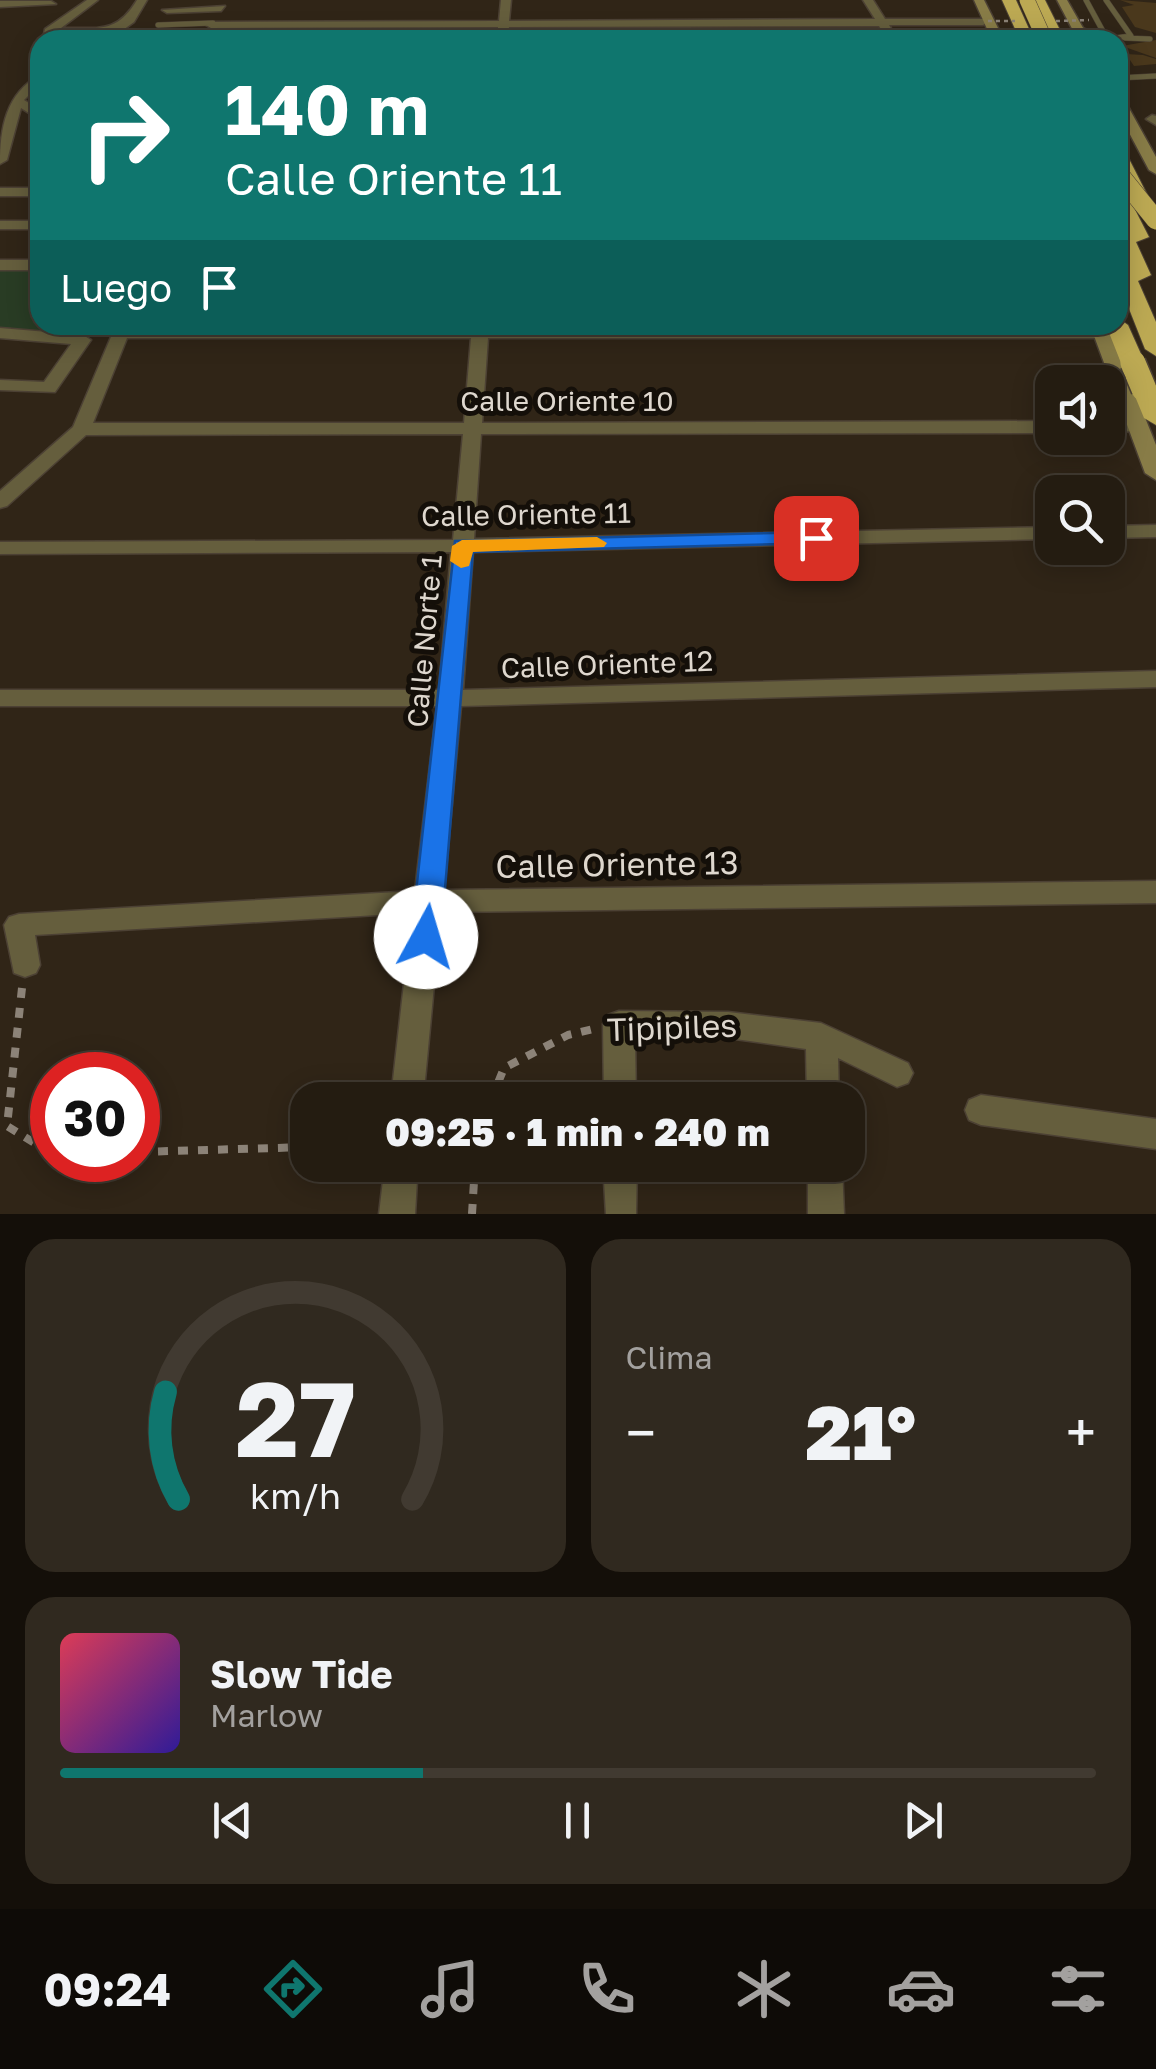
<!DOCTYPE html>
<html lang="es">
<meta charset="utf-8">
<style>
:root{--surface:#241c11;--page:#30291f;--text:#f1f3f6;--muted:#a3a19f;--line:#413a31;--accent:#0f766e}
body{margin:0;font-family:"Golos Text",sans-serif;background:var(--page);color:var(--text);height:100vh;display:flex;flex-direction:column;font-size:38px;white-space:nowrap}
*{box-sizing:border-box;margin:0}
p{font-size:32px;color:var(--muted)}
.icon{flex:none;width:55px;height:55px;fill:none;stroke:currentColor;stroke-width:2;stroke-linecap:round;stroke-linejoin:round}
.map{position:relative;height:1214px;overflow:hidden}
.sheet{display:flex;flex-direction:column;gap:25px;padding:25px;background:#140f09;flex:1}
.sheet>*{flex:none}
.top-card{position:absolute;left:30px;top:30px;width:1098px;height:305px;border-radius:30px;box-shadow:0 5px 25px #0003,0 0 0 2px var(--line);background:#0f766e;color:#fff;overflow:hidden}
.buttons{position:absolute;left:1035px;top:365px;display:grid;gap:20px}
.buttons a{display:grid;place-items:center;width:90px;height:90px;border-radius:20px;background:var(--surface);box-shadow:0 5px 25px #0003,0 0 0 2px var(--line);font-size:50px}
.speed{position:absolute;left:30px;top:1052px;display:flex;gap:20px;font-size:50px;font-weight:700;text-align:center}
.speed>*{display:grid;place-content:center;width:130px;height:130px;border-radius:50%;background:var(--surface);box-shadow:0 5px 25px #0003,0 0 0 2px var(--line);line-height:1}
.speed .limit{border:15px solid #d22;background:#fff;color:#111}
.pin{position:absolute;display:grid;place-items:center;width:85px;height:85px;color:#fff;margin:-42px;border-radius:20px;box-shadow:0 5px 15px #0006}
.me{position:absolute;width:110px;margin:-55px;rotate:6deg;stroke-linejoin:round;filter:drop-shadow(0 0 8px #0008)}
.turn{display:flex;align-items:center;gap:35px;height:210px;padding:0 30px;font-size:45px}
.turn .icon{width:130px;height:130px;stroke-width:2.5}
.turn b{display:block;font-size:70px;line-height:85px}
.then{display:flex;align-items:center;height:95px;padding:0 30px;background:#0003;gap:20px;font-size:38px}
.big{font-size:75px;font-weight:800;line-height:1.1}
.sheet .card{flex:1;display:flex;flex-direction:column;justify-content:center;gap:15px;min-width:0;padding:0 35px;border-radius:30px;background:var(--page)}
.sheet .dial{align-items:center;gap:0}
.dial svg{height:260px;overflow:visible;fill:none;stroke:var(--line);stroke-width:7;stroke-linecap:round;text-anchor:middle}
.dial text{fill:var(--text);stroke:none}
.song{display:flex;align-items:center;gap:30px}
.cover{width:120px;height:120px;border-radius:15px;background:linear-gradient(135deg,hsl(350 70% 55%),hsl(250 70% 35%))}
.played{height:10px;border-radius:5px;background:linear-gradient(90deg,var(--accent) 35%,var(--line) 35%)}
.keys{display:flex;justify-content:space-around;direction:ltr}
.heat{display:flex;justify-content:space-between;align-items:center;font-size:55px;direction:ltr}
.sheet .tiles{flex:1;display:grid;gap:25px;grid-template-columns:1fr 1fr}
.card:last-child{grid-column:span 2}
.trip{position:absolute;left:290px;top:1082px;width:575px;height:100px;border-radius:30px;background:var(--surface);box-shadow:0 5px 25px #0003,0 0 0 2px var(--line);font-weight:800;line-height:100px;text-align:center}
.menu{display:flex;height:160px;justify-content:space-around;align-items:center;background:#0e0b07;color:var(--muted)}
.menu .icon{width:70px;height:70px}
.menu .active{color:var(--accent)}
.menu b{font-size:45px;color:var(--text)}
.map>svg:first-child{display:block}
.green{fill:#293c24}
.building{fill:#4a381c}
.lines{fill:none;stroke-linecap:round;stroke-linejoin:round}
.service-casing{stroke:#4c4134;stroke-width:6}
.minor-casing{stroke:#4c4134;stroke-width:3}
.secondary-casing{stroke:#4c4134;stroke-width:3}
.motorway-casing{stroke:#4c4134;stroke-width:2}
.path{stroke:#8c8378;stroke-width:8;stroke-dasharray:10 10;stroke-linecap:butt}
.service{stroke:#655e3d;stroke-width:5}
.minor{fill:#655e3d;fill-rule:evenodd}
.secondary{fill:#887c47;fill-rule:evenodd}
.motorway{fill:#bca953;fill-rule:evenodd}
.motorway-bridge-far2-casing{stroke:#4c4134;stroke-width:16;stroke-linecap:butt}
.motorway-bridge-far1-casing{stroke:#4c4134;stroke-width:20;stroke-linecap:butt}
.motorway-bridge-casing{stroke:#4c4134;stroke-width:28;stroke-linecap:butt}
.path-bridge-far1{stroke:#8c8378;stroke-width:2.5;stroke-dasharray:4 4;stroke-linecap:butt}
.path-bridge{stroke:#8c8378;stroke-width:4;stroke-dasharray:5 5;stroke-linecap:butt}
.motorway-bridge-far2{stroke:#bca953;stroke-width:15}
.motorway-bridge-far1{stroke:#bca953;stroke-width:19}
.motorway-bridge{stroke:#bca953;stroke-width:25}
.route{fill:#1a73e8;stroke:#114b97;stroke-width:2.5}
.slow{fill:#f59e0b}
.labels{text-anchor:middle;dominant-baseline:central;stroke-width:10;stroke-linejoin:round;paint-order:stroke}
.street-label{font-size:28px;fill:#ded7ce;stroke:#140f09}
.near-street-label{font-size:32px;fill:#ded7ce;stroke:#140f09}
</style>
<div class="map">
<svg width="1156" height="1214" viewBox="0 0 1156 1214">
<rect width="100%" height="100%" fill="#302517"/>
<path class="green" d="M0,270L40,271V325H94L91,333L0,328Z"/>
<path class="building" d="M1120,0L1156,3V33L1135,27L1122,7L1134,5Z
M1156,40V58L1122,46Z
M1126,54L1143,55L1156,59V64L1134,66Z"/>
<g class="lines">
<g class="service-casing">
<path id="service" d="M1086,0L1105,35
M158,25L213,23
M1078,29L1115,38L1131,36L1106,0
M1125,38L1150,39
M1118,78L1156,76"/>
</g>
<g class="minor-casing">
<path id="minor" d="M87,0H98L61,28C98,27 116,35 137,0H147L134,22L109,40L100,38L105,33L44,34L45,29Z
M501,0H511L509,21L875,19L863,0H873L885,19H983L988,22L983,25H889L898,40H888L879,26L509,27L507,40H497L498,27L211,28L206,25L211,22L499,21Z
M0,1H51L56,4L0,7Z
M225,6L221,11L167,13L162,10Z
M40,75V84L24,100L40,110V120L21,108L7,160L0,164C0,128 6,93 40,75Z
M1152,115L1156,116V125L1146,119Z
M0,188H40V196H0Z
M0,221H40V229H0Z
M0,260H40V270H0Z
M116,325H132L131,328H472L473,325H489V328L1108,329V337L1102,338H488L482,423L1052,421V433L481,434L474,539L1052,527V539L473,552L463,690L1156,671V687L461,706L444,890L1156,881V903L441,912L425,1080L420,1090L409,1094L398,1090L393,1080L412,913L35,935L40,965L36,973L25,977L14,973L4,925L9,917L19,914L415,891L437,706H0V690H439L451,552L0,554V542L453,540L463,434L86,435L7,506L0,508V491L73,427ZM127,338H471L464,423H93Z
M0,328L83,335L91,340L55,392L0,390V380L44,382L71,344L0,338Z
M1138,420L1145,422V430L1108,433V421Z
M1156,525V537L1108,538V526Z
M619,1011L728,1012L821,1023L908,1063L913,1073L908,1083L897,1087L838,1058L839,1100H807L806,1049L728,1038L635,1037L636,1100H604L603,1024L608,1015Z
M981,1095L1156,1119V1149L981,1125L969,1120L965,1110L969,1100Z
M402,1165L412,1169L417,1180L415,1214H379L383,1180L388,1169Z
M603,1165H637L636,1214H606Z
M808,1165H842L844,1214H808Z"/>
</g>
<g class="secondary-casing">
<path id="secondary" d="M974,0H984L1004,40H992Z
M1057,0H1067L1090,40H1078Z
M1118,97L1125,101L1156,157V174L1149,170L1118,112Z
M1090,325H1108L1156,445V480L1145,473Z"/>
</g>
<g class="motorway-casing">
<path id="motorway" d="M1002,0H1016L1034,40H1020Z
M1031,0H1045L1065,40H1051Z
M1118,150L1127,155L1150,200L1148,204L1132,200L1118,172Z
M1118,188L1127,194L1149,237L1136,242L1151,275L1138,281L1156,322V356L1145,349L1118,281Z
M1118,318L1128,325L1145,363L1141,368L1133,370L1121,363L1106,325H1118Z
M1144,382L1156,389V425L1144,418L1132,389Z"/>
</g>
<path class="path" d="M22,988L7,1126L52,1154
M491,1100L504,1068L568,1035L593,1029
M138,1152L308,1147
M472,1214L475,1165"/>
<use href="#service" class="service"/>
<use href="#minor" class="minor"/>
<use href="#secondary" class="secondary"/>
<use href="#motorway" class="motorway"/>
<g class="motorway-bridge-far2-casing">
<path id="motorway-bridge-far2" d="M1027,0L1045,40"/>
</g>
<g class="motorway-bridge-far1-casing">
<path id="motorway-bridge-far1" d="M1118,173L1156,220"/>
</g>
<g class="motorway-bridge-casing">
<path id="motorway-bridge" d="M1133,363L1144,389"/>
</g>
<path class="path-bridge-far1" d="M988,21H1015
M1056,21L1089,20"/>
<path class="path-bridge" d="M1096,374L1113,375"/>
<use href="#motorway-bridge-far2" class="motorway-bridge-far2"/>
<use href="#motorway-bridge-far1" class="motorway-bridge-far1"/>
<use href="#motorway-bridge" class="motorway-bridge"/>
</g>
<path class="route" d="M816,532L827,538L824,543L473,552L441,937L437,946H416L411,937L455,541Z"/>
<path class="slow" d="M597,537L607,543L604,547L473,552L469,566L461,568L450,561L452,546L462,540Z"/>
<g class="labels">
<g class="street-label">
<text x="567" y="400">Calle Oriente 10</text>
<text transform="translate(526 514) rotate(-1)">Calle Oriente 11</text>
<text transform="translate(424 641) rotate(-85)">Calle Norte 1</text>
<text transform="translate(607 664) rotate(-2)">Calle Oriente 12</text>
</g>
<g class="near-street-label">
<text transform="translate(617 864) rotate(-1)">Calle Oriente 13</text>
<text transform="translate(672 1027) rotate(-2)">Tipipiles</text>
</g>
</g>
</svg>
<div class="buttons">
<a><svg class="icon" aria-label="sound" viewBox="0 0 24 24"><path d="M4 9h4l5-4v14l-5-4H4zM17 9q2 3 0 6"/></svg></a>
<a><svg class="icon" aria-label="search" viewBox="0 0 24 24"><circle cx="10" cy="10" r="6"/><path d="M15 15l6 6"/></svg></a>
</div>
<div class="speed"><div class="limit">30</div></div>
<div class="pin" style="left:816px;top:538px;background:#d93025"><svg class="icon" aria-label="arrive" viewBox="0 0 24 24"><path d="M6 21V4h12l-3 4 3 4H6"/></svg></div>
<svg class="me" style="left:426px;top:937px" viewBox="-20 -20 40 40"><circle r="19" fill="#fff"/><path d="M0-13L10 11 0 6-10 11z" fill="#1a73e8"/></svg>
<div class="trip">09:25 · 1 min · 240 m</div>
<div class="top-card">
<div class="turn"><svg class="icon" aria-label="right" viewBox="0 0 24 24"><path d="M7 20v-9h11M14 6l5 5-5 5"/></svg><div><b>140 m</b>Calle Oriente 11</div></div>
<div class="then">Luego<svg class="icon" aria-label="arrive" viewBox="0 0 24 24"><path d="M6 21V4h12l-3 4 3 4H6"/></svg></div>
</div>
</div>
<section class="sheet">
<div class="tiles">
<div class="card dial"><svg viewBox="0 0 100 80">
<path d="M14 69A42 42 0 1 1 86 69"/>
<path d="M14 69A42 42 0 0 1 10 36" stroke="#0f766e"/>
<text x="50" y="56" font-size="32" font-weight="700">27</text>
<text x="50" y="72" font-size="11">km/h</text>
</svg></div>
<div class="card"><p>Clima</p>
<div class="heat"><a>−</a><b class="big">21°</b><a>+</a></div>
</div>
<div class="card">
<div class="song"><i class="cover"></i><div><b>Slow Tide</b><p>Marlow</p></div></div>
<div class="played"></div>
<div class="keys"><svg class="icon" aria-label="previous" viewBox="0 0 24 24"><path d="M18 5L8 12l10 7zM5 5v14"/></svg><svg class="icon" aria-label="pause" viewBox="0 0 24 24"><path d="M8 5v14M16 5v14"/></svg><svg class="icon" aria-label="next" viewBox="0 0 24 24"><path d="M6 5l10 7-10 7zM19 5v14"/></svg></div>
</div>
</div>
</section>
<nav class="menu">
<b>09:24</b>
<svg class="icon active" aria-label="directions" viewBox="0 0 24 24"><path d="M12 3l9 9-9 9-9-9zM9 14v-3h6M13 9l2 2-2 2"/></svg>
<svg class="icon" aria-label="music" viewBox="0 0 24 24"><path d="M9 18V5l10-2v13"/><circle cx="6" cy="18" r="3"/><circle cx="16" cy="16" r="3"/></svg>
<svg class="icon" aria-label="phone" viewBox="0 0 24 24"><path d="M5 4h4l2 5-3 2q2 4 5 5l2-3 5 2v4C11 20 4 13 5 4z"/></svg>
<svg class="icon" aria-label="climate" viewBox="0 0 24 24"><path d="M12 3v18M4 7l16 10M4 17L20 7"/></svg>
<svg class="icon" aria-label="car" viewBox="0 0 24 24"><path d="M5 17H2v-5l4-1 3-4h7l3 4 3 1v5h-3M9 17h6M6 11h13"/><circle cx="7" cy="17" r="2"/><circle cx="17" cy="17" r="2"/></svg>
<svg class="icon" aria-label="filters" viewBox="0 0 24 24"><path d="M4 7h16M4 17h16"/><circle cx="9" cy="7" r="2"/><circle cx="15" cy="17" r="2"/></svg>
</nav>
